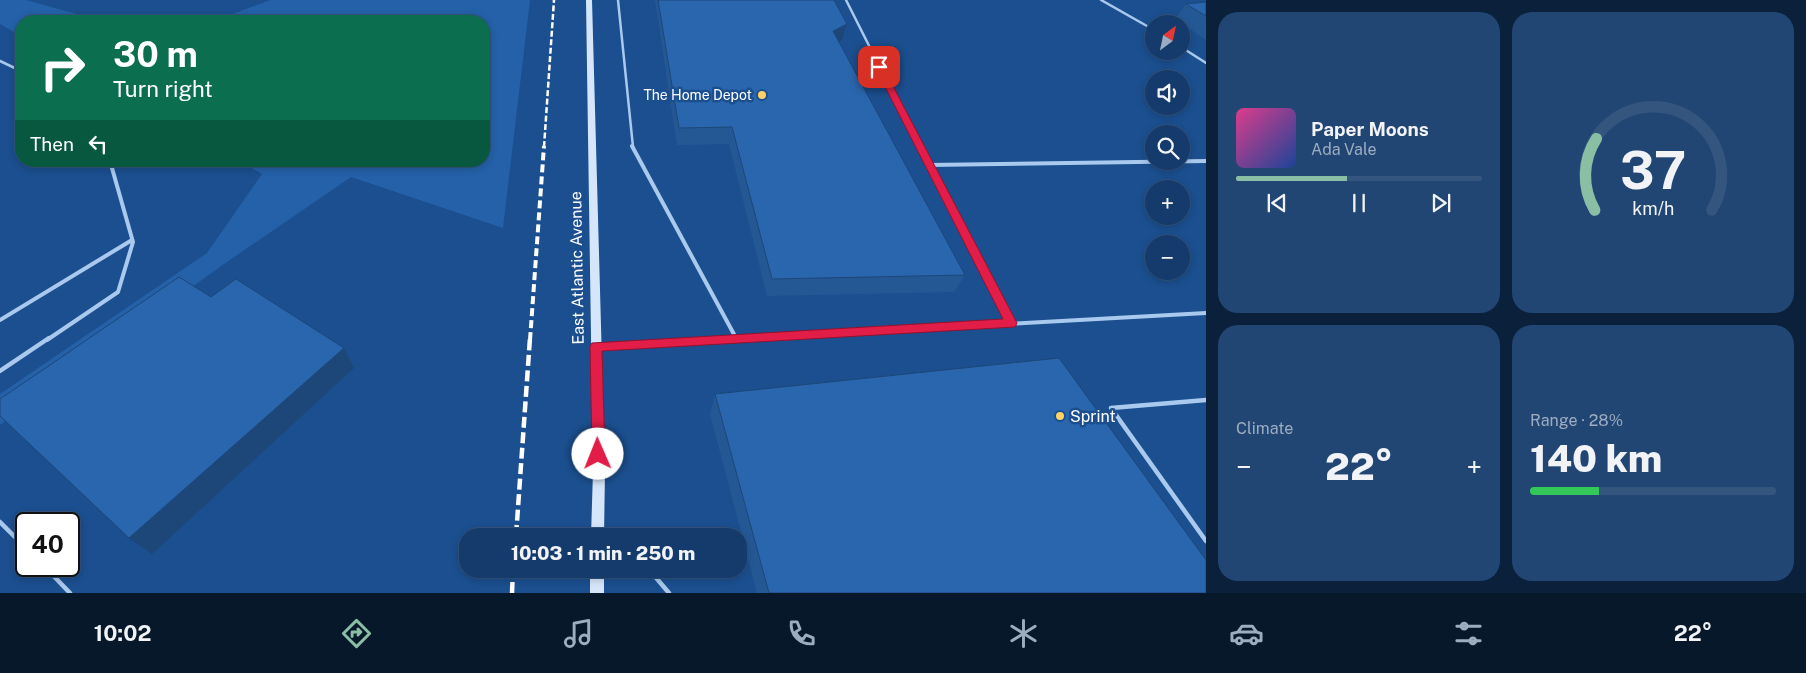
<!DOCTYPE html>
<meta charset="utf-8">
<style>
:root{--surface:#143b6b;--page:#214673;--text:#f1f3f6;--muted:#9dadc1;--line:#33557e;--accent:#8abfa5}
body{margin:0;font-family:"Public Sans",sans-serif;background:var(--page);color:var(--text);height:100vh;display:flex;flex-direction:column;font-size:19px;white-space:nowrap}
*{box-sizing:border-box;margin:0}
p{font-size:16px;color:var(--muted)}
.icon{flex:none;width:28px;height:28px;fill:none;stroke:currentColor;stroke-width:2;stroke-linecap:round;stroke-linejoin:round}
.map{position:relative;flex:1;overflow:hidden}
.side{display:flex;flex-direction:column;gap:12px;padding:12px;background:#0b203b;width:600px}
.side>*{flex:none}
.banner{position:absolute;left:15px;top:15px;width:475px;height:152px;border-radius:20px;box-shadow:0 2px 8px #0003,0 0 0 1px var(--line);background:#0b6e4f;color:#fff;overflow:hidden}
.needle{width:32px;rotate:33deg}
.buttons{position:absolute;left:1145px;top:15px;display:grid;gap:10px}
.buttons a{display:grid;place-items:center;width:45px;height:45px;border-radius:50%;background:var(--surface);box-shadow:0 2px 8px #0003,0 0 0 1px var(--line);font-size:25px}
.speed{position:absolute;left:15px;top:512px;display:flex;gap:10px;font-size:25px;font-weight:700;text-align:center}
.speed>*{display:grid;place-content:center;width:65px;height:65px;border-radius:50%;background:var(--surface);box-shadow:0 2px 8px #0003,0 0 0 1px var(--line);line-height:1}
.speed .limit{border:2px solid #111;border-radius:8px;background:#fff;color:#111}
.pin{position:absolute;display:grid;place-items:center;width:42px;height:42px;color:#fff;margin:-21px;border-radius:10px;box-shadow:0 2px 8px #0006}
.me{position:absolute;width:55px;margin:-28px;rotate:359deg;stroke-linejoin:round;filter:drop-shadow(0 0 4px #0008)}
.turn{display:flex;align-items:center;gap:18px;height:105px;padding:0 15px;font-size:22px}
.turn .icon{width:65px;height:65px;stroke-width:2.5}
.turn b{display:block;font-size:35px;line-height:42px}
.then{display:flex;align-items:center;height:48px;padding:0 15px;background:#0003;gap:10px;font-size:19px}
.big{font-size:38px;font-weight:800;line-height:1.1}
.side .card{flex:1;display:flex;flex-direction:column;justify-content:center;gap:8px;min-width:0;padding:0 18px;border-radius:20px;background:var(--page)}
.side .dial{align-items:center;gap:0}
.dial svg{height:130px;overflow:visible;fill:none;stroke:var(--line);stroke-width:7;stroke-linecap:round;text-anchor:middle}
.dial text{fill:var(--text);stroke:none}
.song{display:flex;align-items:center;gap:15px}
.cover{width:60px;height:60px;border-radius:8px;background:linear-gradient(135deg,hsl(330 70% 55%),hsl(220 70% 35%))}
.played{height:5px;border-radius:2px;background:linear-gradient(90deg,var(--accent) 45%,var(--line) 45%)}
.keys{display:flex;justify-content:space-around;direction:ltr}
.heat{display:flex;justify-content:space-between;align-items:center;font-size:28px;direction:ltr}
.charge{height:8px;border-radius:4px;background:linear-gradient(90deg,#34c759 28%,var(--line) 0)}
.side .tiles{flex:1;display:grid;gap:12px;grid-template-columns:repeat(2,1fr)}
.trip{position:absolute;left:459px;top:528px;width:288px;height:50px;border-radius:20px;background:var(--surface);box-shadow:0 2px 8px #0003,0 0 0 1px var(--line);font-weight:800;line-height:50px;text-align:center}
.tabs{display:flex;height:80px;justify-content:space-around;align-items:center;background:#08182b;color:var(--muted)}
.tabs .icon{width:35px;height:35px}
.tabs .selected{color:var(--accent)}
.tabs b{font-size:22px;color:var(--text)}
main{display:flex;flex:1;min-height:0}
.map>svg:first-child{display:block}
.green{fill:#2461a8}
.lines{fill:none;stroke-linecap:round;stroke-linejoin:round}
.lane-far2{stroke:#a9c9ee;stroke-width:2.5}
.lane-far1{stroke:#a9c9ee;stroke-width:4}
.lane{stroke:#a9c9ee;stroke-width:4.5}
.secondary{fill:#d6e6fa;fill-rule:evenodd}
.rail-far2{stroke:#fff;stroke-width:2.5;stroke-dasharray:6 2.5;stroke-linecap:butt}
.rail-far1{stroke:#fff;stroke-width:4;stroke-dasharray:8 4;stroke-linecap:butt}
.rail{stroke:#fff;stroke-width:4.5;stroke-dasharray:11 4.5;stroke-linecap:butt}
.wall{fill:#245895}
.shaded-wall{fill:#1d4779}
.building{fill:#2a66ad;stroke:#1d4779}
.route{fill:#e11d48;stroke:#92132f}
.poi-dot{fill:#ffd166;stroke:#1b4f8f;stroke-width:2}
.labels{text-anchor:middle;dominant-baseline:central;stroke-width:5;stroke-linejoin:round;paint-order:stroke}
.far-poi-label{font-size:14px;fill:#fff;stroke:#1b4f8f;text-anchor:end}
.street-label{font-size:16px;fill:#fff;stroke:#1b4f8f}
.poi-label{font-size:16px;fill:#fff;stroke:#1b4f8f;text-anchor:start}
</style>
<main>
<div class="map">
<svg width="1206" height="593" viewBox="0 0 1206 593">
<rect width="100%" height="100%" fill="#1b4f8f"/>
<path class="green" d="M0,0H26L102,21H21V36L0,24Z
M270,0H530L503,228L351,177L224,264L0,425V394L207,253L262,174L240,161H484V21H214Z"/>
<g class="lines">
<path class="lane-far2" d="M618,0L633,147
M846,0L920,147
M1101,0L1154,30
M1181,47L1206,63
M0,61L21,71"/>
<path class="lane-far1" d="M632,146L736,338
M919,146L929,165
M0,320L132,240
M1011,323L929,165L1206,161
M47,340L118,292L133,242L110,161
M716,340L1206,313"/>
<path class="lane" d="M599,346L739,338
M0,371L49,338
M1206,400L1111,408L1206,541
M0,522L26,548
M44,566L70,593
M645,569L652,573L669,593"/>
<path class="secondary" d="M586,0H592L605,471L604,536H591L593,471Z
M590,569H604V593H590Z"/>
<path class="rail-far2" d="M544,147L554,0"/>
<path class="rail-far1" d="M530,340L544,146"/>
<path class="rail" d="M516,536L530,338
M512,593L513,569"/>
</g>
<path class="wall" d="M655,0H834L847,24L842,40L839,42L965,275L954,292L767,296L729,144L677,145Z
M1206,2V40L1175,19L1186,4Z
M715,394L1206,593H757L710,414Z"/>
<path class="shaded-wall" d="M847,24L842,40L829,48L833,31Z
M344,348L354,368L152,554L129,538Z"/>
<path class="building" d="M658,0H834L847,24L833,31L965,275L772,279L732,127L679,128Z
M1206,2V16L1186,4Z
M179,277L211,297L236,279L344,348L129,538L0,416V399Z
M1059,358L1206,560V593H769L715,394Z"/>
<path class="route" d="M879,64L883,67L1017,323L1015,327L602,351L605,454L603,458L598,460L594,458L592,454L590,346L592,343L1003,319L875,67Z"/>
<g class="poi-dot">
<circle cx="762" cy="95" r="5"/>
<circle cx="1060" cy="416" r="5"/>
</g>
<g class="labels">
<g class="far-poi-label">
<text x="752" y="95">The Home Depot</text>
</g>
<g class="street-label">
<text transform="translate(577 268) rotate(-91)">East Atlantic Avenue</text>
</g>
<g class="poi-label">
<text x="1070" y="416">Sprint</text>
</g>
</g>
</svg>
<div class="buttons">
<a><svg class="needle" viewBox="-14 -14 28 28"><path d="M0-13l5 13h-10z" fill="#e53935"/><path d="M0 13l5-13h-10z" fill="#9dadc1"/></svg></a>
<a><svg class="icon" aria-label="sound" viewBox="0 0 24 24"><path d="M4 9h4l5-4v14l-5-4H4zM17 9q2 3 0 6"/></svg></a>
<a><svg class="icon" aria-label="search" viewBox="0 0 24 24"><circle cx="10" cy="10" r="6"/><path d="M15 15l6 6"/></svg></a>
<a>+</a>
<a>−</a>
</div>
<div class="speed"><div class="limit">40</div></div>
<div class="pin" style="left:879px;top:67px;background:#d93025"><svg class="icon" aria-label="arrive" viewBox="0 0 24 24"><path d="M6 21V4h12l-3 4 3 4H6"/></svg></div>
<svg class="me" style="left:598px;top:454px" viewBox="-20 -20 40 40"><circle r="19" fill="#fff"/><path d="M0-13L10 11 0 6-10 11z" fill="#e11d48"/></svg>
<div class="trip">10:03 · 1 min · 250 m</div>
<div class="banner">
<div class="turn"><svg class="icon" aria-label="right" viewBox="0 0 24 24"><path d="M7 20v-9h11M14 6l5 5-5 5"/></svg><div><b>30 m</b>Turn right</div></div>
<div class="then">Then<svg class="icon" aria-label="left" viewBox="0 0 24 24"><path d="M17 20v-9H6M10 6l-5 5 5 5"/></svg></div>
</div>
</div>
<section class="side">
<div class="tiles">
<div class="card">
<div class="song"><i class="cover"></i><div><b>Paper Moons</b><p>Ada Vale</p></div></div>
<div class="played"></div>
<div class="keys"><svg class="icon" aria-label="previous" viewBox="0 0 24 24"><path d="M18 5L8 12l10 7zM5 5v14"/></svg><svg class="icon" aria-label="pause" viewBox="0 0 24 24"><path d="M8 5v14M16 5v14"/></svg><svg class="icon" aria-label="next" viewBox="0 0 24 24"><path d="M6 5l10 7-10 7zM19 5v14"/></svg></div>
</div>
<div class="card dial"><svg viewBox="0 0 100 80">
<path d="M14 69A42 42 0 1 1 86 69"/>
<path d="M14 69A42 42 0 0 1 15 25" stroke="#8abfa5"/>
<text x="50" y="56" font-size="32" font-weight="700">37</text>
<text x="50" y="72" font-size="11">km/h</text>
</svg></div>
<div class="card"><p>Climate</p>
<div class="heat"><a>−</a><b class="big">22°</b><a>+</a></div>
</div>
<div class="card"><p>Range · 28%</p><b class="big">140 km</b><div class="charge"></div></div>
</div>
</section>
</main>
<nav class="tabs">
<b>10:02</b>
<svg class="icon selected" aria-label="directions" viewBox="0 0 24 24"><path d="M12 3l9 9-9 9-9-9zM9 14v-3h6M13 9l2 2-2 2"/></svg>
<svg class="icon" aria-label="music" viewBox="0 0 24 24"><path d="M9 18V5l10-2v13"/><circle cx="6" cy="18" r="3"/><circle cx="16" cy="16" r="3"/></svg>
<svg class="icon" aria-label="phone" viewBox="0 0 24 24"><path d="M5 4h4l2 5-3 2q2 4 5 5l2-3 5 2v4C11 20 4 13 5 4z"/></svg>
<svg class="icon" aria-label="climate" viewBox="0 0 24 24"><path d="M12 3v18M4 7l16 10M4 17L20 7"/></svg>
<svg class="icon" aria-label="car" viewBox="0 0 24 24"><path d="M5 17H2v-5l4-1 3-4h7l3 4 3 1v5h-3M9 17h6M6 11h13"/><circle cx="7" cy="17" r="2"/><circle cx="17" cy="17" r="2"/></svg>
<svg class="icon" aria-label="filters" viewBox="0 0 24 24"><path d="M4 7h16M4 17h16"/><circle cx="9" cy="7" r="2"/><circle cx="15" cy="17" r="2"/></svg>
<b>22°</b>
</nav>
